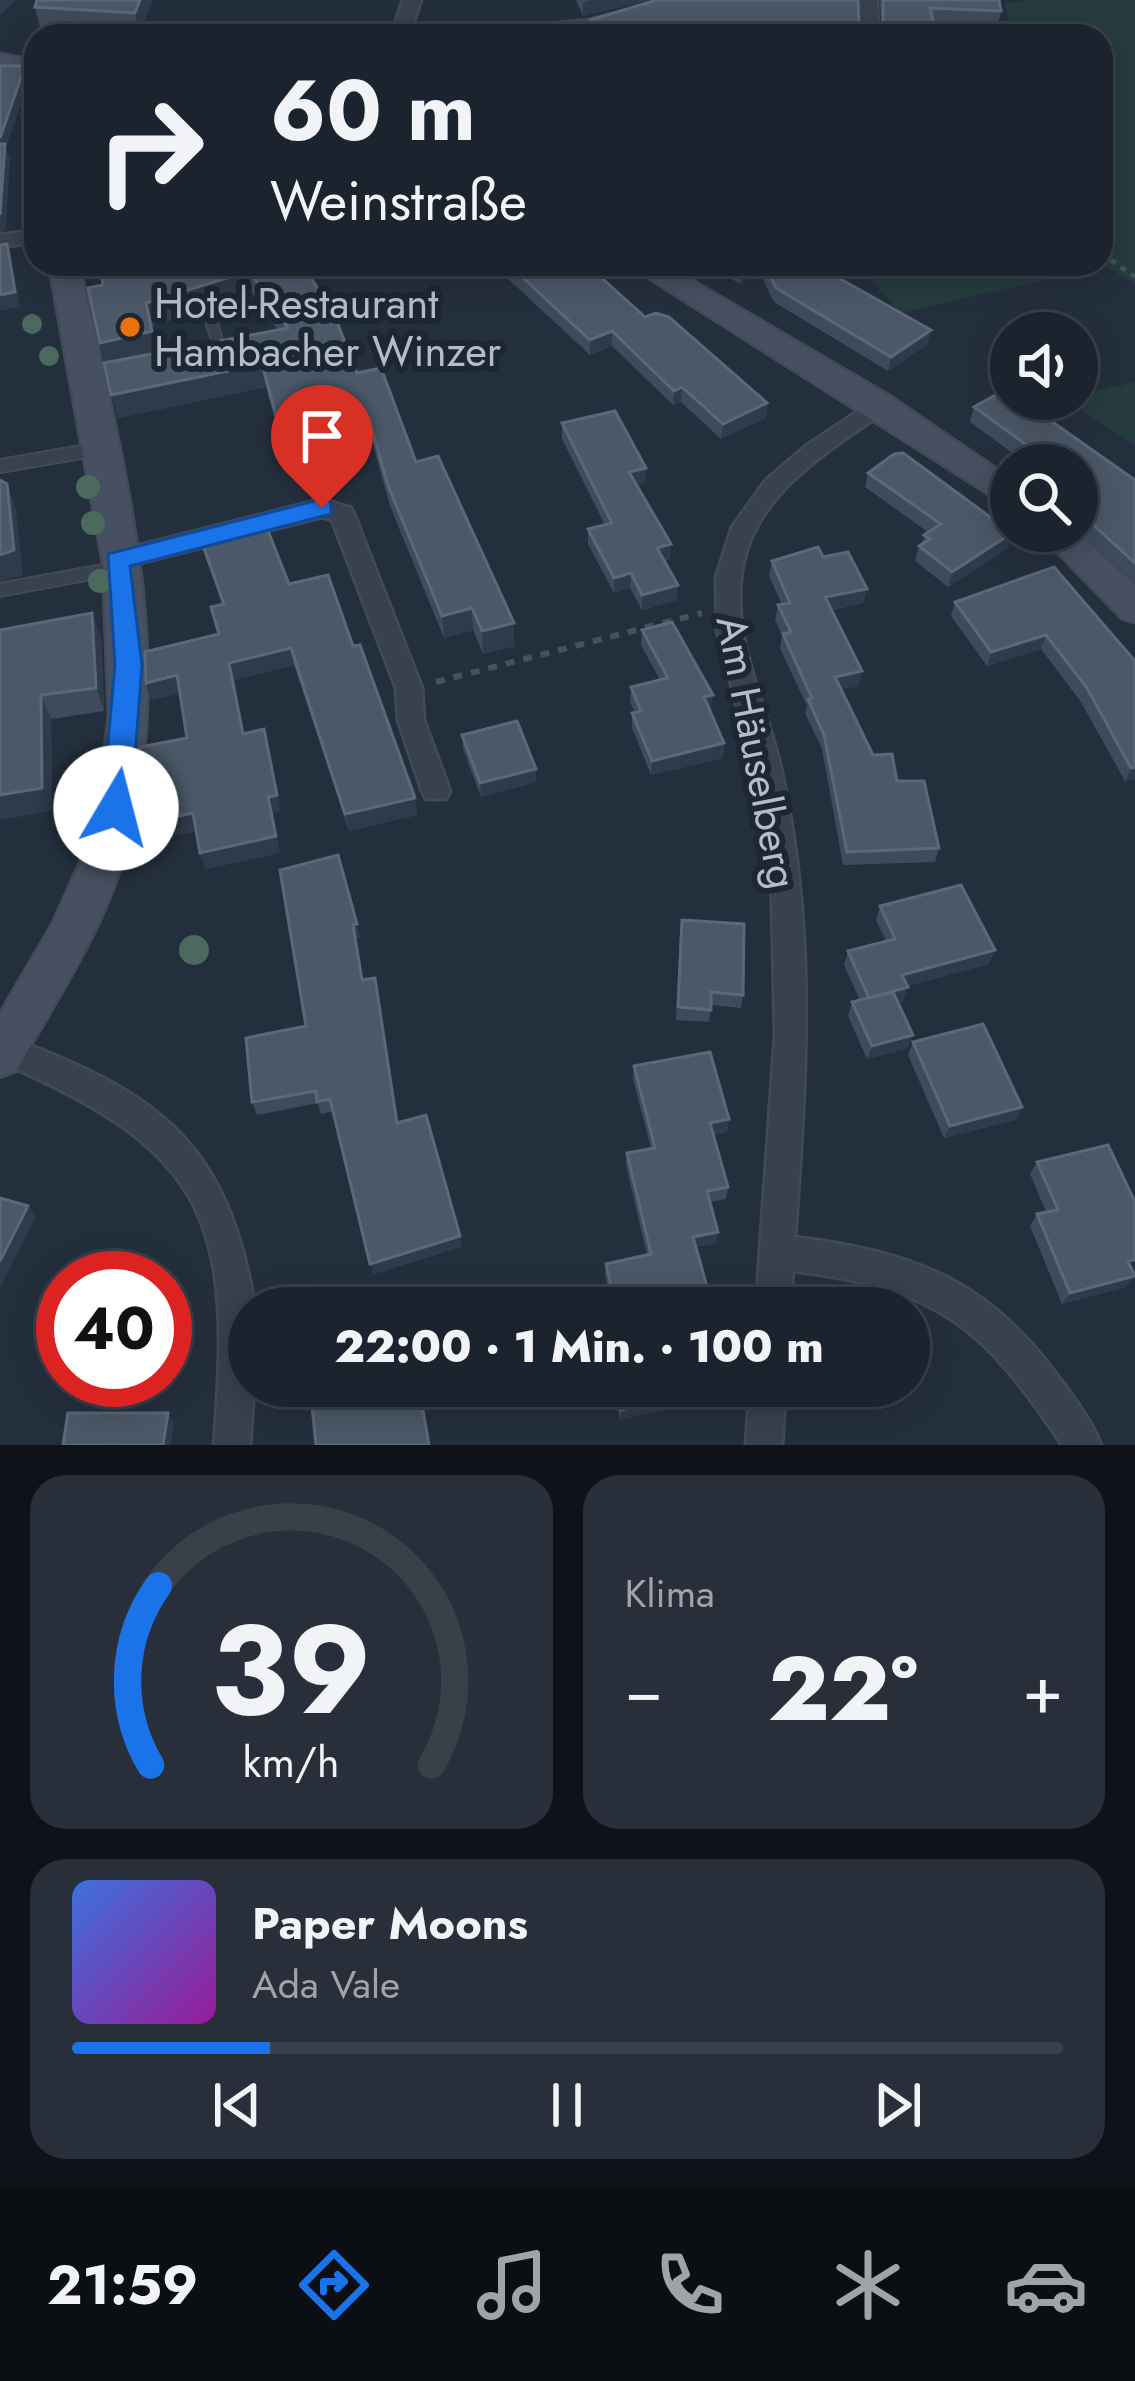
<!DOCTYPE html>
<html lang="de">
<meta charset="utf-8">
<style>
:root{--surface:#1b232e;--page:#282f3a;--text:#f1f3f6;--muted:#a0a4aa;--line:#39404a;--accent:#1a73e8}
body{margin:0;font-family:Jost,sans-serif;background:var(--page);color:var(--text);height:100vh;display:flex;flex-direction:column;font-size:45px;white-space:nowrap}
*{box-sizing:border-box;margin:0}
p{font-size:39px;color:var(--muted)}
.icon{flex:none;width:66px;height:66px;fill:none;stroke:currentColor;stroke-width:2;stroke-linecap:round;stroke-linejoin:round}
.map{position:relative;height:1445px;overflow:hidden}
.panel{display:flex;flex-direction:column;gap:30px;padding:30px;background:#0f1319;flex:1}
.panel>*{flex:none}
.guide{position:absolute;left:24px;top:24px;width:1089px;height:252px;border-radius:36px;box-shadow:0 6px 30px #0003,0 0 0 3px var(--line);background:#1b232e;color:var(--text);overflow:hidden}
.controls{position:absolute;left:990px;top:312px;display:grid;gap:24px}
.controls a{display:grid;place-items:center;width:108px;height:108px;border-radius:50%;background:var(--surface);box-shadow:0 6px 30px #0003,0 0 0 3px var(--line);font-size:60px}
.speed{position:absolute;left:36px;top:1251px;display:flex;gap:24px;font-size:60px;font-weight:700;text-align:center}
.speed>*{display:grid;place-content:center;width:156px;height:156px;border-radius:50%;background:var(--surface);box-shadow:0 6px 30px #0003,0 0 0 3px var(--line);line-height:1}
.speed .limit{border:18px solid #d22;background:#fff;color:#111}
.pin{position:absolute;display:grid;place-items:center;width:102px;height:102px;color:#fff;margin:-123px -51px;border-radius:50% 50% 50% 0;rotate:-45deg;box-shadow:0 0 12px #0007}
.pin .icon{rotate:45deg}
.me{position:absolute;width:132px;margin:-66px;rotate:8deg;stroke-linejoin:round;filter:drop-shadow(0 0 9px #0008)}
.turn{display:flex;align-items:center;gap:42px;height:252px;padding:0 48px;font-size:54px}
.turn .icon{width:156px;height:156px;stroke-width:2.5}
.turn b{display:block;font-size:84px;line-height:102px}
.big{font-size:90px;font-weight:800;line-height:1.1}
.panel .widget{flex:1;display:flex;flex-direction:column;justify-content:center;gap:18px;min-width:0;padding:0 42px;border-radius:36px;background:var(--page)}
.panel .dial{align-items:center;gap:0}
.dial svg{height:312px;overflow:visible;fill:none;stroke:var(--line);stroke-width:7;stroke-linecap:round;text-anchor:middle}
.dial text{fill:var(--text);stroke:none}
.song{display:flex;align-items:center;gap:36px}
.cover{width:144px;height:144px;border-radius:18px;background:linear-gradient(135deg,hsl(220 70% 55%),hsl(300 70% 35%))}
.played{height:12px;border-radius:6px;background:linear-gradient(90deg,var(--accent) 20%,var(--line) 20%)}
.keys{display:flex;justify-content:space-around;direction:ltr}
.heat{display:flex;justify-content:space-between;align-items:center;font-size:66px;direction:ltr}
.panel .tiles{flex:1;display:grid;gap:30px;grid-template-columns:1fr 1fr}
.widget:last-child{grid-column:span 2}
.trip{position:absolute;left:228px;top:1287px;width:702px;height:120px;border-radius:60px;background:var(--surface);box-shadow:0 6px 30px #0003,0 0 0 3px var(--line);font-weight:800;line-height:120px;text-align:center}
.tabs{display:flex;height:192px;justify-content:space-around;align-items:center;background:#0b0e12;color:var(--muted)}
.tabs .icon{width:84px;height:84px}
.tabs .current{color:var(--accent)}
.tabs b{font-size:54px;color:var(--text)}
.map>svg:first-child{display:block}
.green{fill:#263c3f}
.lines{fill:none;stroke-linecap:round;stroke-linejoin:round}
.lane-far1-casing{stroke:#414a57;stroke-width:14}
.lane-casing{stroke:#414a57;stroke-width:16}
.street-casing{stroke:#414a57;stroke-width:5}
.secondary-casing{stroke:#414a57;stroke-width:5}
.path-far1{stroke:#3f5557;stroke-width:4.5;stroke-dasharray:6 6;stroke-linecap:butt}
.path{stroke:#3f5557;stroke-width:6;stroke-dasharray:9 9;stroke-linecap:butt}
.lane-far1{stroke:#38414e;stroke-width:10}
.lane{stroke:#38414e;stroke-width:12}
.street{fill:#38414e;fill-rule:evenodd}
.secondary{fill:#465061;fill-rule:evenodd}
.tree{fill:#4b6a5d}
.wall{fill:#3f4b5c;fill-rule:evenodd}
.shaded-wall{fill:#2f3b4b}
.building{fill:#4b5868;stroke:#5c6777;stroke-width:3}
.route{fill:#1a73e8;stroke:#114b97;stroke-width:3}
.food-dot{fill:#e8710a;stroke:#1d2633;stroke-width:4.5}
.labels{text-anchor:middle;dominant-baseline:central;stroke-width:12;stroke-linejoin:round;paint-order:stroke}
.poi-label{font-size:42px;fill:#b4bcc9;stroke:#1d2633;text-anchor:start}
.street-label{font-size:42px;fill:#b4bcc9;stroke:#1d2633}
</style>
<div class="map">
<svg width="1135" height="1445" viewBox="0 0 1135 1445">
<rect width="100%" height="100%" fill="#242f3e"/>
<path class="green" d="M1032,0H1135V284L1106,266L900,313L858,264H1101V182L1117,178L1101,161V36H1011L1005,3Z
M1135,382V445L1062,399Z"/>
<g class="lines">
<g class="lane-far1-casing">
<path id="lane-far1" d="M212,324L220,350"/>
</g>
<g class="lane-casing">
<path id="lane" d="M0,466L98,449
M0,590L118,568"/>
</g>
<g class="street-casing">
<path id="street" d="M403,0H421L409,36H391Z
M669,0H699L589,30L472,36L481,31L589,20Z
M859,0H877L878,36H860Z
M36,230V242L0,247V235Z
M879,397L887,400V410C835,447 767,486 747,550C724,622 763,695 780,764C790,808 797,854 801,899C811,1012 803,1125 795,1237C906,1251 981,1276 1051,1367C1069,1391 1090,1417 1101,1445H1062C982,1325 938,1289 793,1271L790,1308H756L775,1035L772,899L752,764L717,631L716,577L732,527L766,480L807,445Z
M322,499L351,508L354,514L422,688L424,720L450,791L446,799H426L422,791L398,720L396,688L332,520L322,517L117,569L105,560L117,551Z
M4,1035C153,1091 226,1137 254,1302V1308H249V1386H254L250,1445H214C232,1223 212,1153 0,1062V1036Z
M750,1386H786L782,1445H746Z"/>
</g>
<g class="secondary-casing">
<path id="secondary" d="M387,28L406,31L410,36H374Z
M0,54L36,61V77L0,70Z
M49,264H79C121,457 182,663 123,859C101,934 54,1003 16,1071L0,1077V1014L53,923L81,861L100,790L109,716L103,563Z
M627,264H664L891,397L1011,479V508Z
M1037,531H1077L1135,586V622L1122,618Z"/>
</g>
<path class="path-far1" d="M1101,253L1135,277"/>
<path class="path" d="M436,682L702,613"/>
<use href="#lane-far1" class="lane-far1"/>
<use href="#lane" class="lane"/>
<use href="#street" class="street"/>
<use href="#secondary" class="secondary"/>
</g>
<g class="tree">
<circle cx="32" cy="324" r="10"/>
<circle cx="49" cy="356" r="10"/>
<circle cx="88" cy="487" r="12"/>
<circle cx="93" cy="523" r="12"/>
<circle cx="100" cy="581" r="12"/>
<circle cx="194" cy="950" r="15"/>
</g>
<path class="wall" d="M152,0L140,33L40,27L35,7Z
M576,0H650L583,16Z
M880,0H999L1001,11L998,25L934,22L937,36H591L590,34V20L881,25Z
M100,264H323L324,272L309,276L357,373L416,462L514,646L483,654L473,630L444,638L390,506L372,441L285,458L266,387L118,418L100,343L103,285ZM253,294L278,330L158,353L152,326Z
M492,264H570L767,403L766,418L721,439L681,402L673,405L612,346L590,355Z
M708,264H814L928,344L888,371L774,302L759,272L740,284Z
M974,407L1135,480V583L1077,530V465H1029L970,422Z
M562,423L646,468L645,483L637,485L670,559L664,561L677,600L642,610L630,588L614,593L588,544V529L605,525L562,439Z
M868,473L1012,533L1008,548L948,587L915,561L919,546L922,544L924,535L928,532L865,487Z
M201,540L289,584L353,646L415,798L417,815L349,831L294,665L234,680L244,733L281,811L272,814L280,853L205,869L200,853L196,831L157,839L148,800L141,801L135,784L187,738L180,693L151,700L218,634L222,605Z
M823,557L867,589L863,603L831,610L859,686L841,689L873,755L897,781L939,848L935,862L843,865L822,749L805,713L807,706L780,648L782,635L775,620L778,605H782L769,576L772,561Z
M955,602L1135,661V779L1125,781L1081,702L1041,649L987,666L951,616Z
M92,613L101,637L104,711L51,719L52,811L0,630Z
M642,630L711,709L710,710L724,743L723,758L651,775L632,728V713H635L630,701L631,687L660,680L641,645Z
M462,735L536,782L481,797L463,749Z
M280,870L360,937L356,938L363,980L398,1123L460,1236L461,1247L373,1274L333,1111L321,1114L318,1103L257,1115L252,1102L306,1026Z
M880,906L989,964L907,986L903,1001L898,1003L908,1048L867,1059L848,1016L852,1002L860,1001L844,965L848,951L886,941L876,920Z
M680,934L743,995L741,1008L711,1005L709,1022L676,1020Z
M913,1042L1022,1107L1015,1120L944,1138L908,1055Z
M634,1066L729,1119L727,1132L714,1134L728,1187L726,1199L710,1202L718,1232L716,1243L696,1247L713,1308H613L605,1275L606,1264L647,1255L626,1165L627,1153L651,1148L633,1079Z
M1037,1162L1126,1287L1062,1304L1030,1226L1037,1214L1046,1212L1030,1174Z
M613,1386H710L711,1389L709,1399L620,1420Z"/>
<path class="shaded-wall" d="M0,0H16L0,15Z
M140,0H152L140,33L135,13Z
M593,0H650L583,16V2Z
M640,32V36H600Z
M25,66L29,81L6,148L10,158L6,230L0,233V138Z
M7,244L12,259L20,307L0,311V295Z
M296,264H323L324,272L299,279Z
M752,264H760L759,272L740,284L741,270Z
M249,271L253,294L152,326L158,355L106,366L100,343L146,303Z
M931,330L928,344L888,371L891,357Z
M612,331V346L590,355V340Z
M1097,352L1092,368L1077,372V357Z
M262,364L266,387L118,418L111,395Z
M682,387L681,402L673,405L674,391Z
M767,403L766,418L721,439L723,424Z
M369,418L372,441L285,458L281,434Z
M646,468L645,483L629,487V472Z
M7,484L16,509L23,575L0,582V555Z
M1012,533L1008,548L948,587L952,572Z
M671,544L670,559L656,563L657,548Z
M631,573L630,588L614,593V578Z
M678,585L677,600L642,610V595Z
M867,589L863,603L822,611L825,597Z
M472,608L473,630L444,638L442,616Z
M92,613L101,637L104,711L96,688Z
M514,623V646L483,654L482,631Z
M1046,635L1041,649L987,666L991,652Z
M291,648L294,665L234,680L247,751L229,663Z
M862,671L859,686L832,691L835,677Z
M177,675L183,693L151,700L146,683Z
M41,695L51,719L52,811L0,820V795Z
M713,695L711,709L702,711L704,697Z
M264,729L281,811L272,814L280,853L205,869L200,853L268,797Z
M724,743L723,758L651,775L652,761Z
M1135,767V779L1125,781L1131,768Z
M536,769V782L481,797L480,783Z
M145,782L151,799L141,801L135,784Z
M415,798L417,815L349,831L345,814Z
M193,813L199,830L157,839L151,822Z
M357,924L360,937L356,938L353,925Z
M995,950L989,964L897,989L902,975Z
M908,987L903,1001L865,1012L869,998Z
M913,1035L908,1048L867,1059L872,1046Z
M1022,1107L1015,1120L944,1138L950,1126Z
M729,1119L727,1132L708,1136L710,1123Z
M28,1206L36,1217L0,1288V1261Z
M718,1232L716,1243L691,1248L693,1237Z
M460,1236L461,1247L373,1274L370,1264Z
M1135,1276L1126,1287L1062,1304L1070,1293Z
M711,1389L709,1399L620,1420L621,1410Z
M168,1413L174,1422L171,1445H163Z"/>
<path class="building" d="M37,0H140L135,13L35,7Z
M657,0H858L859,25H883V0H999L1001,11L930,8L937,36H643L640,32L597,36L590,20Z
M362,25L361,36H209L210,33Z
M0,66H25L0,138Z
M0,144H5L0,215Z
M7,244L15,292L0,295V245Z
M100,264H301L332,309L357,373L381,368L416,462L438,456L514,623L482,631L472,608L442,616L387,483L369,418L281,434L262,364L111,395L104,363L288,328L249,271L146,303L152,331L100,343L88,288L103,285Z
M508,264H570L573,267L586,264L645,317L656,313L669,317L767,403L723,424L682,387L674,391L612,331L590,340Z
M731,264H752L741,270Z
M764,264H814L931,330L891,357L776,288Z
M1067,319L1097,352L1077,357V333H1034L1030,329Z
M1006,389L1011,393V399H1020L1135,480V563L1077,510V465H1054L974,407Z
M615,411L646,468L629,472L671,544L657,548L678,585L642,595L631,573L614,578L588,529L612,523L562,423Z
M903,453L1012,533L952,572L919,546L930,539L924,535L941,524L868,473L894,454Z
M0,480L7,484L14,550L0,555Z
M265,523L289,584L328,575L353,646L360,645L415,798L345,814L291,648L229,663L243,734L264,729L277,795L268,797L276,836L200,853L193,813L151,822L145,782L135,784L140,747L187,738L177,675L146,683L145,652L219,634L211,607L224,604L201,540Z
M818,547L823,557L848,552L867,589L825,597L862,671L835,677L873,755L892,754L897,781H924L939,848L847,852L824,735L808,699L812,698L783,634L791,632L778,605L790,603L772,561Z
M1054,567L1135,661V767L1131,768L1087,688L1046,635L991,652L955,602Z
M92,613L96,688L41,695L42,788L0,795V630Z
M672,622L713,695L704,697L724,743L652,761L632,713L641,711L631,687L668,678L642,630Z
M517,721L536,769L480,783L462,735Z
M338,855L357,924L353,925L362,980L375,978L397,1123L426,1115L460,1236L370,1264L330,1099L317,1102L316,1091L252,1102L246,1038L306,1026L280,870Z
M961,885L995,950L902,975L908,987L869,998L848,951L895,939L880,906Z
M682,920L744,924L743,995L711,992V1010L678,1007Z
M893,992L913,1035L872,1046L852,1002Z
M983,1024L1022,1107L950,1126L913,1042Z
M710,1052L729,1119L710,1123L728,1187L707,1191L718,1232L693,1237L713,1308H616L606,1264L651,1254L627,1153L655,1148L634,1066Z
M1108,1145L1135,1202V1260L1128,1261L1135,1276L1070,1293L1037,1214L1058,1210L1037,1162Z
M0,1198L28,1206L0,1261Z
M310,1386H404L405,1390L419,1387L429,1445H316Z
M615,1386H710L711,1389L621,1410Z
M68,1413H168L163,1445H63Z"/>
<path class="route" d="M322,499L331,502V514L130,566L142,665L131,808L126,817H106L102,808L115,665L108,554Z"/>
<circle class="food-dot" cx="130" cy="327" r="12"/>
<g class="labels">
<g class="poi-label">
<text x="154" y="303">Hotel-Restaurant<tspan x="154" dy="48">Hambacher Winzer</tspan></text>
</g>
<g class="street-label">
<text transform="translate(757 752) rotate(79)">Am Häuselberg</text>
</g>
</g>
</svg>
<div class="controls">
<a><svg class="icon" aria-label="sound" viewBox="0 0 24 24"><path d="M4 9h4l5-4v14l-5-4H4zM17 9q2 3 0 6"/></svg></a>
<a><svg class="icon" aria-label="search" viewBox="0 0 24 24"><circle cx="10" cy="10" r="6"/><path d="M15 15l6 6"/></svg></a>
</div>
<div class="speed"><div class="limit">40</div></div>
<div class="pin" style="left:322px;top:508px;background:#d93025"><svg class="icon" aria-label="arrive" viewBox="0 0 24 24"><path d="M6 21V4h12l-3 4 3 4H6"/></svg></div>
<svg class="me" style="left:116px;top:808px" viewBox="-20 -20 40 40"><circle r="19" fill="#fff"/><path d="M0-13L10 11 0 6-10 11z" fill="#1a73e8"/></svg>
<div class="trip">22:00 · 1 Min. · 100 m</div>
<div class="guide">
<div class="turn"><svg class="icon" aria-label="right" viewBox="0 0 24 24"><path d="M7 20v-9h11M14 6l5 5-5 5"/></svg><div><b>60 m</b>Weinstraße</div></div>
</div>
</div>
<section class="panel">
<div class="tiles">
<div class="widget dial"><svg viewBox="0 0 100 80">
<path d="M14 69A42 42 0 1 1 86 69"/>
<path d="M14 69A42 42 0 0 1 16 23" stroke="#1a73e8"/>
<text x="50" y="56" font-size="32" font-weight="700">39</text>
<text x="50" y="72" font-size="11">km/h</text>
</svg></div>
<div class="widget"><p>Klima</p>
<div class="heat"><a>−</a><b class="big">22°</b><a>+</a></div>
</div>
<div class="widget">
<div class="song"><i class="cover"></i><div><b>Paper Moons</b><p>Ada Vale</p></div></div>
<div class="played"></div>
<div class="keys"><svg class="icon" aria-label="previous" viewBox="0 0 24 24"><path d="M18 5L8 12l10 7zM5 5v14"/></svg><svg class="icon" aria-label="pause" viewBox="0 0 24 24"><path d="M8 5v14M16 5v14"/></svg><svg class="icon" aria-label="next" viewBox="0 0 24 24"><path d="M6 5l10 7-10 7zM19 5v14"/></svg></div>
</div>
</div>
</section>
<nav class="tabs">
<b>21:59</b>
<svg class="icon current" aria-label="directions" viewBox="0 0 24 24"><path d="M12 3l9 9-9 9-9-9zM9 14v-3h6M13 9l2 2-2 2"/></svg>
<svg class="icon" aria-label="music" viewBox="0 0 24 24"><path d="M9 18V5l10-2v13"/><circle cx="6" cy="18" r="3"/><circle cx="16" cy="16" r="3"/></svg>
<svg class="icon" aria-label="phone" viewBox="0 0 24 24"><path d="M5 4h4l2 5-3 2q2 4 5 5l2-3 5 2v4C11 20 4 13 5 4z"/></svg>
<svg class="icon" aria-label="climate" viewBox="0 0 24 24"><path d="M12 3v18M4 7l16 10M4 17L20 7"/></svg>
<svg class="icon" aria-label="car" viewBox="0 0 24 24"><path d="M5 17H2v-5l4-1 3-4h7l3 4 3 1v5h-3M9 17h6M6 11h13"/><circle cx="7" cy="17" r="2"/><circle cx="17" cy="17" r="2"/></svg>
</nav>
